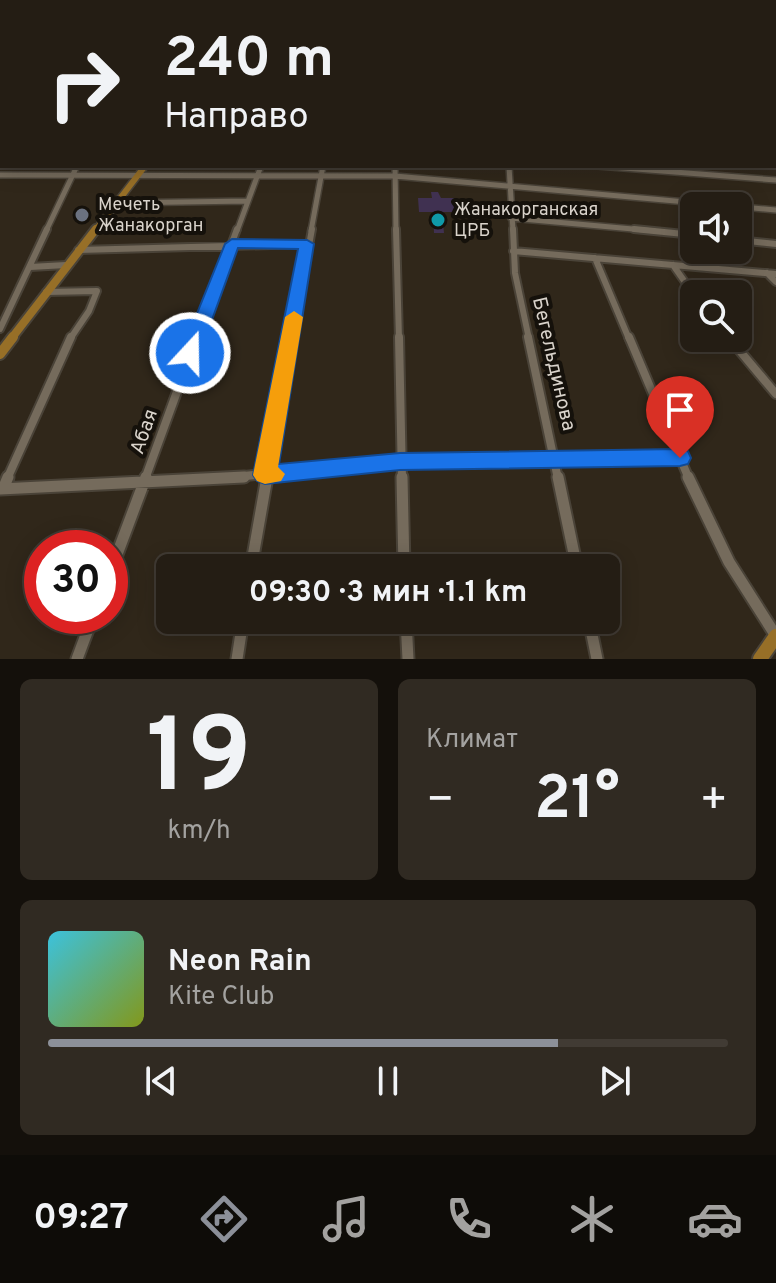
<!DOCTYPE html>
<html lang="ru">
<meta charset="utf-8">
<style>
:root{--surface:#241d14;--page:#302a22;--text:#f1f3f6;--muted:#a3a2a0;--line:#413b34;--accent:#8c9099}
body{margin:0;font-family:Overpass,sans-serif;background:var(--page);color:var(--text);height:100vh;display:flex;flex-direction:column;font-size:30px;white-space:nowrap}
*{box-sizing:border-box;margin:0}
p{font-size:26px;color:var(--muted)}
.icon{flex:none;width:44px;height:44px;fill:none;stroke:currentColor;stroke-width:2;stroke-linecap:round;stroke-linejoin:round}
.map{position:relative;height:659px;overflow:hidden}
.side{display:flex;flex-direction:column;gap:20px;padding:20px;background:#14100b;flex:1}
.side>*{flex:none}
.guide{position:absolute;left:0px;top:0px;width:776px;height:168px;box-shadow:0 4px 20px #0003,0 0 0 2px var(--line);background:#241d14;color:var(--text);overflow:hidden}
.controls{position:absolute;left:680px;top:192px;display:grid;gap:16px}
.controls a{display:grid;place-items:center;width:72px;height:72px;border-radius:12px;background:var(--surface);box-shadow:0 4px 20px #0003,0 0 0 2px var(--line);font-size:40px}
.speed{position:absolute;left:24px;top:530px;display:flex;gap:16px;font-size:40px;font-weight:700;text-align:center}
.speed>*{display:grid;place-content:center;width:104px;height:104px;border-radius:50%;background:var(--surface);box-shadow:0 4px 20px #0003,0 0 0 2px var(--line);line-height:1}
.speed .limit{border:12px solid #d22;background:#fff;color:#111}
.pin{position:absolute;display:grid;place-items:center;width:68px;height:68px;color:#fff;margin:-82px -34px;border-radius:50% 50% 50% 0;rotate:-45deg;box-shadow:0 0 8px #0007}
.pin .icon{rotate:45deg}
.me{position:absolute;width:88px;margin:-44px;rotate:21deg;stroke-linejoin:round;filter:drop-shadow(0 0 6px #0008)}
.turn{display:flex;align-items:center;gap:28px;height:168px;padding:0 32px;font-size:36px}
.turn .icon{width:104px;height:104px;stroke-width:2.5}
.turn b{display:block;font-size:56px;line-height:68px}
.big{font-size:60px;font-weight:700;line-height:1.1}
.side .card{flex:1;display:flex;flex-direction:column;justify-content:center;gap:12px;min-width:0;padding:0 28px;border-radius:12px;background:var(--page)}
.side .dial{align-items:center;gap:0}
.dial b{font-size:104px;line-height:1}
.song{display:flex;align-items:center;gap:24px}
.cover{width:96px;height:96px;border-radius:12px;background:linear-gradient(135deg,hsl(190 70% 55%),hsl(70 70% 35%))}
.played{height:8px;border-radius:4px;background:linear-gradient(90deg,var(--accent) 75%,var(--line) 75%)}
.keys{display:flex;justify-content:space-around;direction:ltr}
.heat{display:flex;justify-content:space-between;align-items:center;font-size:44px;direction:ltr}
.side .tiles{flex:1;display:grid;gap:20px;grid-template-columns:1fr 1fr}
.card:last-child{grid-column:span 2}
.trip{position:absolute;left:156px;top:554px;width:464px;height:80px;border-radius:12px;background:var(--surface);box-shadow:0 4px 20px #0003,0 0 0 2px var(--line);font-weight:700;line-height:80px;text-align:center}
.tabs{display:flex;height:128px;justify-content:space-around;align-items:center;background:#0e0c08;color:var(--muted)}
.tabs .icon{width:56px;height:56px}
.tabs .current{color:var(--accent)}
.tabs b{font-size:36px;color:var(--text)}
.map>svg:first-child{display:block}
.building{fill:#403151}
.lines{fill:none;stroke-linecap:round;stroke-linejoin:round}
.minor-far3-casing{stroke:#4a4338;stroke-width:8}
.minor-far2-casing{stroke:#4a4338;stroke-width:10}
.minor-far1-casing{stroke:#4a4338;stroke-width:12}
.minor-casing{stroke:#4a4338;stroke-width:15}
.major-far3-casing{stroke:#4a4338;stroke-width:9}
.major-far2-casing{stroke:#4a4338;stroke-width:12}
.major-far1-casing{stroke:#4a4338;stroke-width:14}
.major-casing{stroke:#4a4338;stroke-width:18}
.minor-far3{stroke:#756b5c;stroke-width:5}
.minor-far2{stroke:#756b5c;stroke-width:6}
.minor-far1{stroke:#756b5c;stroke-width:8}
.minor{stroke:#756b5c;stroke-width:11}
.major-far3{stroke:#976f27;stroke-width:6}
.major-far2{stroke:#976f27;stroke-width:8}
.major-far1{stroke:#976f27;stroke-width:10}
.major{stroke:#976f27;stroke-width:14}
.route{fill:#1a73e8;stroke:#114b97;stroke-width:2}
.slow{fill:#f59e0b}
.worship-dot{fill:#6b7280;stroke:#15110b;stroke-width:3}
.culture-dot{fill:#0f9aa8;stroke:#15110b;stroke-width:3}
.labels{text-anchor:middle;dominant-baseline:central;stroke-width:8;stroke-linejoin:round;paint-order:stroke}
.far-poi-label{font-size:18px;fill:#d9d3cb;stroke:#15110b;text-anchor:start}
.street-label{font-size:20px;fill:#d9d3cb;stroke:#15110b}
</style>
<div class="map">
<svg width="776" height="659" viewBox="0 0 776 659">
<rect width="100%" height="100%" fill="#30271a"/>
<path class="building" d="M431,192H438L441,198H454L457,212H442L444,233H434L433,212H419L418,198H432Z"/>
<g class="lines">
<g class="minor-far3-casing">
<path id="minor-far3" d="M395,166L396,231
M509,166L513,231
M598,166L776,180
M0,175L395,176L776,210
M116,203L248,201
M511,218L655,231
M46,231L77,166
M237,231L261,166
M311,231L323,166"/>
</g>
<g class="minor-far2-casing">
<path id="minor-far2" d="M396,229L399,339
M513,229L515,273L529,339
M634,229L694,235
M738,240L776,244
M78,250L307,244
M513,251L776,274
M595,258L629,339
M673,265L694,295
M30,267L66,265
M767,273L776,282
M46,292L97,291L89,311L70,339
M0,329L47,229
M197,339L237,229
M292,339L312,229"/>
</g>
<g class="minor-far1-casing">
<path id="minor-far1" d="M399,337L402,479
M528,337L558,479
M629,337L689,479
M729,338L776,394
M7,479L71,337
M145,479L197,337
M213,479L400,461L680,458
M267,479L292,337"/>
</g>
<g class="minor-casing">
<path id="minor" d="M402,477L404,568
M558,477L577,568
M688,477L729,562L776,636
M0,489L244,477
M3,489L8,477
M251,568L267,477
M110,573L146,477
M406,620L408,659
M589,620L597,659
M77,659L93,616
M237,659L243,620"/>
</g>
<g class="major-far3-casing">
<path id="major-far3" d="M95,231L145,166"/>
</g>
<g class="major-far2-casing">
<path id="major-far2" d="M11,339L96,229"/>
</g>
<g class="major-far1-casing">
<path id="major-far1" d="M0,354L13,337"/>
</g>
<g class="major-casing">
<path id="major" d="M760,659L776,636"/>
</g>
<use href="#minor-far3" class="minor-far3"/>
<use href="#minor-far2" class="minor-far2"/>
<use href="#minor-far1" class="minor-far1"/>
<use href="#minor" class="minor"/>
<use href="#major-far3" class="major-far3"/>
<use href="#major-far2" class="major-far2"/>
<use href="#major-far1" class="major-far1"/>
<use href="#major" class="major"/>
</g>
<linearGradient id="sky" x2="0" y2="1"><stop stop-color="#1a150e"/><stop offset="0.47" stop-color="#484749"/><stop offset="1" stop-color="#484749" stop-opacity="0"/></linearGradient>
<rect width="776" height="175" fill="url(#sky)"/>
<path class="route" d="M232,239L307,240L314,244L279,464L400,453L680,449L688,451L691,458L688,464L680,466L400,470L265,484L257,481L253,475L298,249L238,248L200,353L190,359L184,357L181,353L225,244Z"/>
<path class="slow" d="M294,311L303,317L278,467L285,474L281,481L265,484L257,481L253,475L285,317Z"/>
<circle class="worship-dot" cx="82" cy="215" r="8"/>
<circle class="culture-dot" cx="438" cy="220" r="8"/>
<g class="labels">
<g class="far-poi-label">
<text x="98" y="205">Мечеть<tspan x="98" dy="21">Жанакорган</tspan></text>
<text x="454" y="210">Жанакорганская<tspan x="454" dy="21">ЦРБ</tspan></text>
</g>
<g class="street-label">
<text transform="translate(553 364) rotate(77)">Бегельдинова</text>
<text transform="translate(145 432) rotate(-71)">Абая</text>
</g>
</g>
</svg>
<div class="controls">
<a><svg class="icon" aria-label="sound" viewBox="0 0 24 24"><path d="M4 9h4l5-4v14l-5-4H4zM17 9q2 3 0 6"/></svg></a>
<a><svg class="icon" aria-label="search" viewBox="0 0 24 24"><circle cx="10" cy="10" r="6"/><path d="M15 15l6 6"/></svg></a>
</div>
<div class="speed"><div class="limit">30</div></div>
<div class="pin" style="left:680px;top:458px;background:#d93025"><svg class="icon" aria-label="arrive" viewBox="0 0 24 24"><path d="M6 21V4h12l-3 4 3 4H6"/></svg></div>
<svg class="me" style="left:190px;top:353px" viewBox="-20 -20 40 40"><circle r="17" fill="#1a73e8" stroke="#fff" stroke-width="3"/><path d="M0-11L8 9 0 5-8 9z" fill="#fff"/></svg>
<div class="trip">09:30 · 3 мин · 1.1 km</div>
<div class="guide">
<div class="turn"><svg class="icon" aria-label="right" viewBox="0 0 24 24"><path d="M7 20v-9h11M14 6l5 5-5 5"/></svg><div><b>240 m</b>Направо</div></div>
</div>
</div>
<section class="side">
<div class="tiles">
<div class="card dial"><b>19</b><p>km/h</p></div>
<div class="card"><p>Климат</p>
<div class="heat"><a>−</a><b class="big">21°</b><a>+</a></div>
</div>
<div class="card">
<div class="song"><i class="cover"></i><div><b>Neon Rain</b><p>Kite Club</p></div></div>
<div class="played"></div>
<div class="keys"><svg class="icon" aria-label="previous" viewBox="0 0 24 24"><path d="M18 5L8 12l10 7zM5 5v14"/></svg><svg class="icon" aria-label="pause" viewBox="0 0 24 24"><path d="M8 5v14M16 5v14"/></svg><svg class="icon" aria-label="next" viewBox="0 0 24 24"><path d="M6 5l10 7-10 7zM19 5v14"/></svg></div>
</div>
</div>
</section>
<nav class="tabs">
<b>09:27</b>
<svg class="icon current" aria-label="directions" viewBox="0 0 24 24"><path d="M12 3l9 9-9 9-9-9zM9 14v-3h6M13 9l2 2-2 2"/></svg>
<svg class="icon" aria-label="music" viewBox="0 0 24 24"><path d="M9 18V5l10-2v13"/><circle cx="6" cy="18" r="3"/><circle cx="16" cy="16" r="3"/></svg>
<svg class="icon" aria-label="phone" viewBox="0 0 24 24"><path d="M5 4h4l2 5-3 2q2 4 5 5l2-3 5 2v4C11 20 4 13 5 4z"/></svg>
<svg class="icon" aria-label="climate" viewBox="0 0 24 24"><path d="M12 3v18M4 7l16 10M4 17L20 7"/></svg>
<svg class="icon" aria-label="car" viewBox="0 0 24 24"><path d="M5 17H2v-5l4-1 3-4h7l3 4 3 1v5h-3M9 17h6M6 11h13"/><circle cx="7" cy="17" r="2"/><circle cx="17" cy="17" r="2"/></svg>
</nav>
